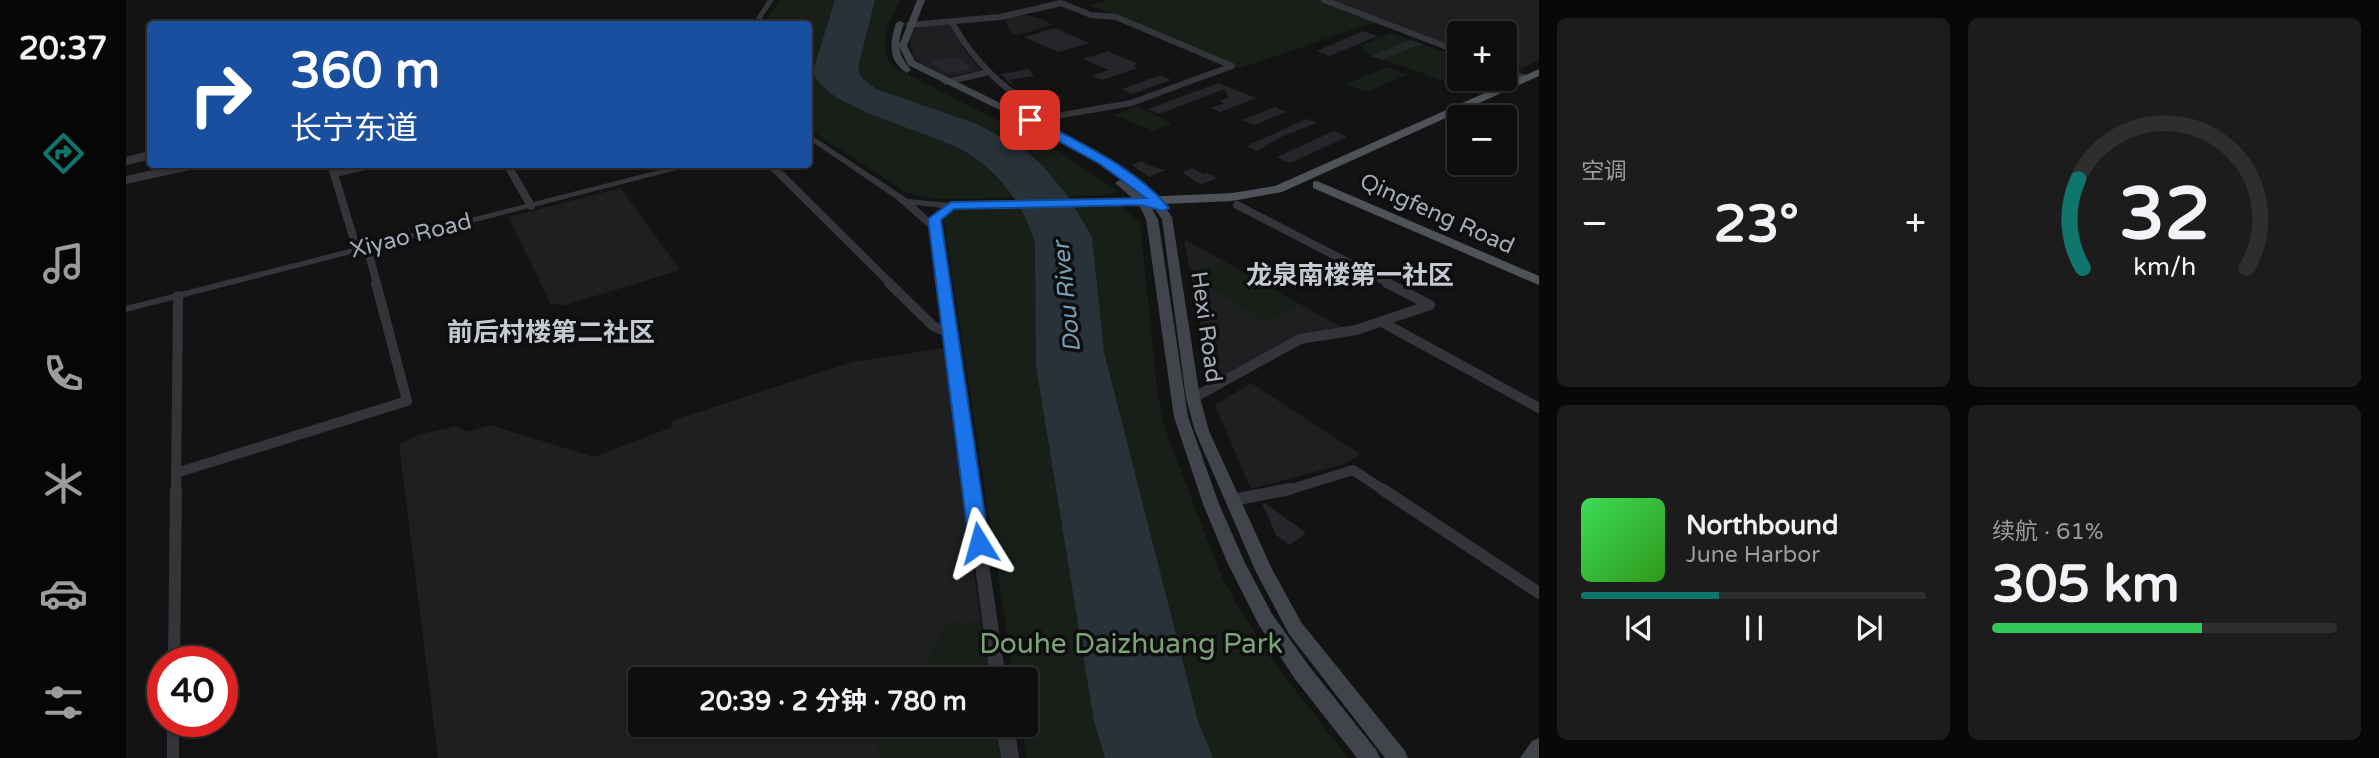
<!DOCTYPE html>
<html lang="zh">
<meta charset="utf-8">
<style>
:root{--surface:#0e0e0f;--page:#1c1c1d;--text:#f1f3f6;--muted:#9b9c9e;--line:#2e2e2f;--accent:#0f766e}
body{margin:0;font-family:"Varela Round","Noto Sans SC",sans-serif;background:var(--page);color:var(--text);height:100vh;display:flex;flex-direction:column;font-size:26px;white-space:nowrap}
*{box-sizing:border-box;margin:0}
p{font-size:23px;color:var(--muted)}
.icon{flex:none;width:38px;height:38px;fill:none;stroke:currentColor;stroke-width:2;stroke-linecap:round;stroke-linejoin:round}
.map{position:relative;flex:1;overflow:hidden}
.details{display:flex;flex-direction:column;gap:18px;padding:18px;background:#080808;width:840px}
.details>*{flex:none}
.top-card{position:absolute;left:21px;top:21px;width:665px;height:147px;border-radius:7px;box-shadow:0 2px 5px #0004,0 0 0 2px var(--line);background:#1a4fa0;color:#fff;overflow:hidden}
.controls{position:absolute;left:1321px;top:21px;display:grid;gap:14px}
.controls a{display:grid;place-items:center;width:70px;height:70px;border-radius:7px;background:var(--surface);box-shadow:0 2px 5px #0004,0 0 0 2px var(--line);font-size:35px}
.speed{position:absolute;left:21px;top:646px;display:flex;gap:14px;font-size:35px;font-weight:700;text-align:center}
.speed>*{display:grid;place-content:center;width:91px;height:91px;border-radius:50%;background:var(--surface);box-shadow:0 2px 5px #0004,0 0 0 2px var(--line);line-height:1}
.speed .limit{border:10px solid #d22;background:#fff;color:#111}
.pin{position:absolute;display:grid;place-items:center;width:60px;height:60px;color:#fff;margin:-30px;border-radius:14px;box-shadow:0 4px 10px #0006}
.me{position:absolute;width:77px;margin:-38px;rotate:352deg;stroke-linejoin:round;filter:drop-shadow(0 0 5px #0008)}
.turn{display:flex;align-items:center;gap:24px;height:147px;padding:0 28px;font-size:32px}
.turn .icon{width:91px;height:91px;stroke-width:2.5}
.turn b{display:block;font-size:49px;line-height:60px}
.big{font-size:52px;font-weight:700;line-height:1.1}
.details .widget{flex:1;display:flex;flex-direction:column;justify-content:center;gap:10px;min-width:0;padding:0 24px;border-radius:10px;background:var(--page)}
.details .dial{align-items:center;gap:0}
.dial svg{height:182px;overflow:visible;fill:none;stroke:var(--line);stroke-width:7;stroke-linecap:round;text-anchor:middle}
.dial text{fill:var(--text);stroke:none}
.song{display:flex;align-items:center;gap:21px}
.cover{width:84px;height:84px;border-radius:10px;background:linear-gradient(135deg,hsl(130 70% 55%),hsl(110 70% 35%))}
.played{height:7px;border-radius:4px;background:linear-gradient(90deg,var(--accent) 40%,var(--line) 40%)}
.keys{display:flex;justify-content:space-around;direction:ltr}
.heat{display:flex;justify-content:space-between;align-items:center;font-size:38px;direction:ltr}
.charge{height:10px;border-radius:5px;background:linear-gradient(90deg,#34c759 61%,var(--line) 0)}
.details .tiles{flex:1;display:grid;gap:18px;grid-template-columns:repeat(2,1fr)}
.trip{position:absolute;left:502px;top:667px;width:410px;height:70px;border-radius:7px;background:var(--surface);box-shadow:0 2px 5px #0004,0 0 0 2px var(--line);font-weight:700;line-height:70px;text-align:center}
main{display:flex;flex:1;min-height:0}
.dock{display:flex;flex-direction:column;width:126px;justify-content:space-around;align-items:center;background:#060606;color:var(--muted)}
.dock .icon{width:49px;height:49px}
.dock .active{color:var(--accent)}
.dock b{font-size:32px;color:var(--text)}
.map>svg:first-child{display:block}
.built{fill:#1e1f21}
.green{fill:#181f19}
.water{fill:#283339}
.building{fill:#252629}
.lines{fill:none;stroke-linecap:round;stroke-linejoin:round}
.minor-far3{stroke:#33353a;stroke-width:6}
.minor-far2{stroke:#33353a;stroke-width:8}
.minor-far1{stroke:#33353a;stroke-width:10}
.minor{stroke:#33353a;stroke-width:12}
.tertiary{fill:#33353a;fill-rule:evenodd}
.secondary{fill:#41444a;fill-rule:evenodd}
.primary{fill:#4f5259;fill-rule:evenodd}
.route{fill:#1a73e8;stroke:#114b97;stroke-width:2}
.labels{text-anchor:middle;dominant-baseline:central;stroke-width:7;stroke-linejoin:round;paint-order:stroke}
.street-label{font-size:23px;fill:#a3abb6;stroke:#0e0e0f}
.water-label{font-size:24px;font-style:italic;fill:#779eb4;stroke:#0e0e0f}
.quarter-label{font-size:26px;font-weight:bold;fill:#c4c9d2;stroke:#0e0e0f}
.near-park-label{font-size:28px;fill:#7ba278;stroke:#0e0e0f}
</style>
<main>
<nav class="dock">
<b>20:37</b>
<svg class="icon active" aria-label="directions" viewBox="0 0 24 24"><path d="M12 3l9 9-9 9-9-9zM9 14v-3h6M13 9l2 2-2 2"/></svg>
<svg class="icon" aria-label="music" viewBox="0 0 24 24"><path d="M9 18V5l10-2v13"/><circle cx="6" cy="18" r="3"/><circle cx="16" cy="16" r="3"/></svg>
<svg class="icon" aria-label="phone" viewBox="0 0 24 24"><path d="M5 4h4l2 5-3 2q2 4 5 5l2-3 5 2v4C11 20 4 13 5 4z"/></svg>
<svg class="icon" aria-label="climate" viewBox="0 0 24 24"><path d="M12 3v18M4 7l16 10M4 17L20 7"/></svg>
<svg class="icon" aria-label="car" viewBox="0 0 24 24"><path d="M5 17H2v-5l4-1 3-4h7l3 4 3 1v5h-3M9 17h6M6 11h13"/><circle cx="7" cy="17" r="2"/><circle cx="17" cy="17" r="2"/></svg>
<svg class="icon" aria-label="filters" viewBox="0 0 24 24"><path d="M4 7h16M4 17h16"/><circle cx="9" cy="7" r="2"/><circle cx="15" cy="17" r="2"/></svg>
</nav>
<div class="map">
<svg width="1413" height="758" viewBox="0 0 1413 758">
<rect width="100%" height="100%" fill="#131314"/>
<path class="built" d="M1200,0H1413V60L1389,71L1379,67V33H1334L1333,50Z
M900,15L919,20L926,25L891,35L884,32L878,18Z
M823,21L839,51L855,71L819,77L788,58L784,43L789,26Z
M495,188L554,270L440,305L425,304L382,217Z
M1058,239L1217,328L1171,336L1085,385Z
M818,348L855,622L822,624L792,679H514V724L749,725L747,735L756,758H312L273,445L292,435L330,426L341,432L364,425L468,457L546,427L545,421L726,362Z
M1125,383L1234,454L1218,464L1125,489L1089,405Z"/>
<path class="green" d="M654,0H775C762,22 749,48 769,68L932,151L991,191L983,195L825,199L803,198L779,192L683,129L682,24H637Z
M983,0H1194L1250,22L1114,68L964,5Z
M1265,33L1333,57L1334,79H1347L1333,84L1320,82L1238,52L1236,45Z
M1262,67L1280,75L1240,92L1219,84Z
M1011,106L1044,122L1045,124L1027,131L988,115Z
M986,204L996,207L1014,223L1032,396L1039,429L1094,573L1115,612L1150,665L1222,758H901L895,725L900,724V679H888L817,217L818,213L834,209Z
M1095,261L1172,304L1141,322L1066,276Z
M855,622L863,679H792L822,624Z
M749,725H870L875,758H756L747,735Z"/>
<path class="water" d="M709,0H749L732,67L735,77L750,89L851,124L899,150L916,165L941,195L966,237L978,352L1072,721L1087,758H979L968,721L910,366L909,244C901,211 877,177 848,157C811,131 696,110 687,71Z"/>
<path class="building" d="M929,28L938,32L963,43L932,52L898,37Z
M1237,31L1252,36L1203,56L1191,51Z
M1285,40L1296,44L1256,60L1245,56Z
M982,51L1012,64L1007,66L1012,68L976,80L966,76L983,70L957,59Z
M830,57L835,58L846,70L822,73L802,62Z
M903,69L908,76L883,80L892,90L874,74Z
M1035,75L1045,80L1006,94L996,89Z
M1093,83L1130,98L1094,112L1085,108L1098,103L1094,101L1102,97L1098,89L1033,114L1022,109Z
M1149,107L1160,112L1128,125L1117,120Z
M1180,119L1191,123L1157,136L1130,151L1121,146Z
M1208,131L1221,137L1164,163L1151,157Z
M1015,161L1027,167L1040,170L1023,177L1006,165Z
M1066,168L1077,174L1081,173L1091,178L1075,185L1056,172Z
M1136,503H1139L1180,533L1164,545L1150,535Z"/>
<g class="lines">
<path class="minor-far3" d="M1198,0L1334,52
M826,22C848,64 880,90 919,116
M783,25L874,17L935,3L965,15L990,17L1106,66L1005,103L890,123
M1379,70L1400,78
M820,82L859,73"/>
<path class="minor-far2" d="M0,161L24,155
M205,164L231,250
M381,164L405,206
M644,164L765,284
M209,173L247,164
M0,180L72,164
M1111,205L1264,284
M241,247L251,284"/>
<path class="minor-far1" d="M763,283L807,326L824,333
M1261,283L1304,305
M1256,322L1413,408
M1067,398L1174,339L1230,330L1304,305
M50,473L281,401L250,283
M50,491L52,296
M1159,491L1227,470L1259,491"/>
<path class="minor" d="M1256,489L1413,593
M1107,500L1164,489
M48,662L50,489
M47,721V758"/>
<path class="tertiary" d="M642,0H648L632,24H626Z
M682,133L782,199L825,203L1016,198L1021,201L1016,204L825,209L789,205L814,228L880,679H864L804,229L770,199L682,139Z
M557,164H574L0,312V306Z
M870,724H888L893,758H875Z"/>
<path class="secondary" d="M791,0H799L781,46L789,61L968,149L1002,170L1029,193L1046,217L1074,398L1083,431L1146,569L1175,622L1279,751L1282,758H1259L1163,634L1130,572L1069,431L1060,398L1036,219L1021,198L995,175L961,153L782,65L773,46Z
M774,21L778,23C771,43 771,54 785,70L781,73C761,61 764,42 770,23Z
M994,180L1020,199L1032,219L1062,417L1093,504L1119,563L1146,614L1183,666L1251,751L1254,758H1231L1169,679L1133,625L1102,564L1077,504L1048,417L1020,219L1012,203L989,183Z
M1413,738V758H1394L1406,741Z"/>
<path class="primary" d="M1413,69V76L1156,192L1106,201L1016,205L1010,201L1016,197L1106,193L1149,186Z
M1191,181L1413,276V285L1187,188V182Z"/>
</g>
<path class="route" d="M900,118H908C953,143 1009,167 1043,208L1037,211L1015,205L828,209L815,220L863,543L860,549H846L843,543L802,219L825,202L1020,198L974,164L900,123Z"/>
<g class="labels">
<g class="street-label">
<text transform="translate(1311 214) rotate(24)">Qingfeng Road</text>
<text transform="translate(285 236) rotate(-14)">Xiyao Road</text>
<text transform="translate(1080 327) rotate(82)">Hexi Road</text>
</g>
<g class="water-label">
<text transform="translate(941 297) rotate(-96)">Dou River</text>
</g>
<g class="quarter-label">
<text x="1224" y="275">龙泉南楼第一社区</text>
<text x="425" y="332">前后村楼第二社区</text>
</g>
<g class="near-park-label">
<text x="1005" y="644">Douhe Daizhuang Park</text>
</g>
</g>
</svg>
<div class="controls">
<a>+</a>
<a>−</a>
</div>
<div class="speed"><div class="limit">40</div></div>
<div class="pin" style="left:904px;top:120px;background:#d93025"><svg class="icon" aria-label="arrive" viewBox="0 0 24 24"><path d="M6 21V4h12l-3 4 3 4H6"/></svg></div>
<svg class="me" style="left:853px;top:543px" viewBox="-20 -20 40 40"><path d="M0-17L14 15 0 8-14 15z" fill="#1a73e8" stroke="#fff" stroke-width="4"/></svg>
<div class="trip">20:39 · 2 分钟 · 780 m</div>
<div class="top-card">
<div class="turn"><svg class="icon" aria-label="right" viewBox="0 0 24 24"><path d="M7 20v-9h11M14 6l5 5-5 5"/></svg><div><b>360 m</b>长宁东道</div></div>
</div>
</div>
<section class="details">
<div class="tiles">
<div class="widget"><p>空调</p>
<div class="heat"><a>−</a><b class="big">23°</b><a>+</a></div>
</div>
<div class="widget dial"><svg viewBox="0 0 100 80">
<path d="M14 69A42 42 0 1 1 86 69"/>
<path d="M14 69A42 42 0 0 1 12 30" stroke="#0f766e"/>
<text x="50" y="56" font-size="32" font-weight="700">32</text>
<text x="50" y="72" font-size="11">km/h</text>
</svg></div>
<div class="widget">
<div class="song"><i class="cover"></i><div><b>Northbound</b><p>June Harbor</p></div></div>
<div class="played"></div>
<div class="keys"><svg class="icon" aria-label="previous" viewBox="0 0 24 24"><path d="M18 5L8 12l10 7zM5 5v14"/></svg><svg class="icon" aria-label="pause" viewBox="0 0 24 24"><path d="M8 5v14M16 5v14"/></svg><svg class="icon" aria-label="next" viewBox="0 0 24 24"><path d="M6 5l10 7-10 7zM19 5v14"/></svg></div>
</div>
<div class="widget"><p>续航 · 61%</p><b class="big">305 km</b><div class="charge"></div></div>
</div>
</section>
</main>
